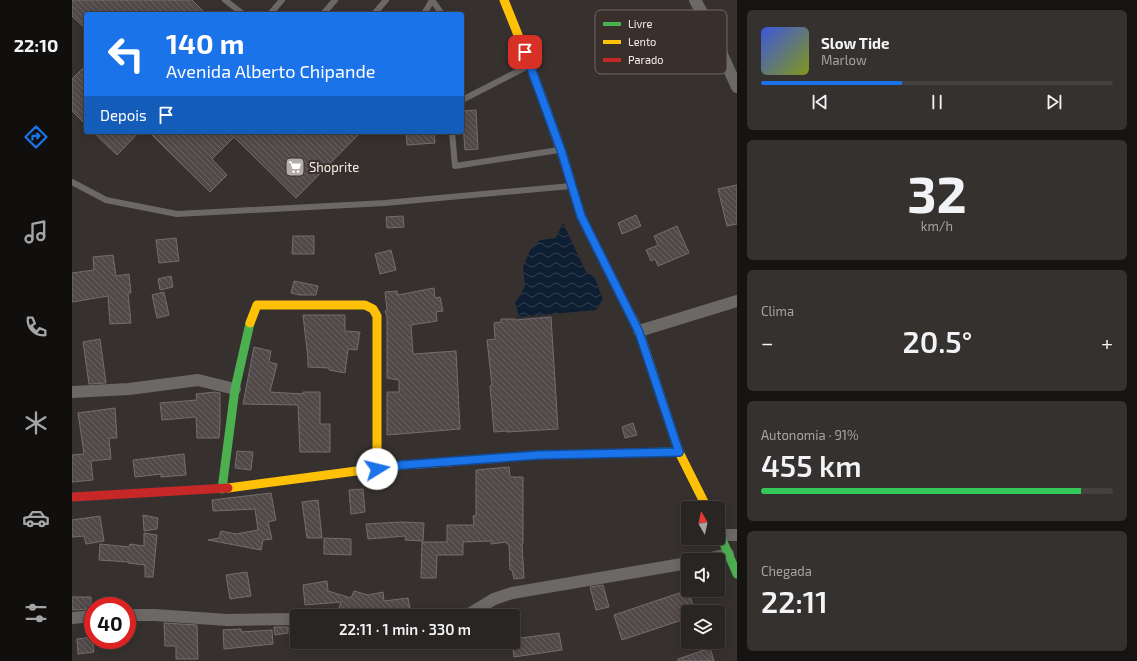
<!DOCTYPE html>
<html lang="pt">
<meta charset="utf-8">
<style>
:root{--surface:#282522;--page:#34312f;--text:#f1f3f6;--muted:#a5a5a5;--line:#444240;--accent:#1a73e8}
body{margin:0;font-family:"Exo 2",sans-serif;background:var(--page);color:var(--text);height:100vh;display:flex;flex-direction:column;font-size:15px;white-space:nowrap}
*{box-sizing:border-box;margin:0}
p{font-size:13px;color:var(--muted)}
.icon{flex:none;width:22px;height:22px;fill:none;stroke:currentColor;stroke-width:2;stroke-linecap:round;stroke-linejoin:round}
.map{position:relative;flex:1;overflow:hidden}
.panel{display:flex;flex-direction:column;gap:10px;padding:10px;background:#161413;width:400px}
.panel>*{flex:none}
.banner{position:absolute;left:12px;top:12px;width:380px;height:122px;border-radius:4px;box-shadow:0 2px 10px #0003,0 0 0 1px var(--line);background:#1a73e8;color:#fff;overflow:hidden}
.needle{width:26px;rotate:351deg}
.fabs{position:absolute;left:609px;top:501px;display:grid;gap:8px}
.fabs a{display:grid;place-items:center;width:44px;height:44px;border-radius:4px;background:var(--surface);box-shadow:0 2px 10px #0003,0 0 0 1px var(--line);font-size:20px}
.speed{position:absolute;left:12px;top:597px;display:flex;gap:8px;font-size:20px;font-weight:700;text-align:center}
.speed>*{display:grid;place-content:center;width:52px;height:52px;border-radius:50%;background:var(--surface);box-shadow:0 2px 10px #0003,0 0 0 1px var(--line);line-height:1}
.speed .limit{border:6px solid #d22;background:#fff;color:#111}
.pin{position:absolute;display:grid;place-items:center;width:34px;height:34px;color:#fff;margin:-17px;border-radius:8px;box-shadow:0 2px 6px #0006}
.me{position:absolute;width:44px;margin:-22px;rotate:81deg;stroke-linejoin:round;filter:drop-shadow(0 0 3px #0008)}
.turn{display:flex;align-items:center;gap:14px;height:84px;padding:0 16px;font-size:18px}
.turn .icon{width:52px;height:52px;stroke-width:2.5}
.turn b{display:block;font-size:28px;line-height:34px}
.then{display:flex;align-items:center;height:38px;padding:0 16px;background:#0003;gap:8px;font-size:15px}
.big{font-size:30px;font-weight:600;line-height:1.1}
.panel .card{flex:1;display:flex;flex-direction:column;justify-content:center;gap:6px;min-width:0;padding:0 14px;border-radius:6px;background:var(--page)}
.panel .dial{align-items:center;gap:0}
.dial b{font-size:52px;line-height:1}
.song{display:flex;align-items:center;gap:12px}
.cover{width:48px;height:48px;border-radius:6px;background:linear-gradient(135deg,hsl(230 70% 55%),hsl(70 70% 35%))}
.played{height:4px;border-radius:2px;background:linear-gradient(90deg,var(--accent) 40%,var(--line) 40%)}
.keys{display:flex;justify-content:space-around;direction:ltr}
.heat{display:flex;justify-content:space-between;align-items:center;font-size:22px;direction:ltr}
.charge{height:6px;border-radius:3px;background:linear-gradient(90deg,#34c759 91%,var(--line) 0)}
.trip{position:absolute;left:218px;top:609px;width:230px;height:40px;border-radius:4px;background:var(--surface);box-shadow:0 2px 10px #0003,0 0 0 1px var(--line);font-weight:600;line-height:40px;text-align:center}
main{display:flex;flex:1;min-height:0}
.tab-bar{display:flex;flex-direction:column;width:72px;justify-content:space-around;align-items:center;background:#100f0e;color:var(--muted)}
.tab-bar .icon{width:28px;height:28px}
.tab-bar .on{color:var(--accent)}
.tab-bar b{font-size:18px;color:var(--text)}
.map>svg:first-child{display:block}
.water{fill:url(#water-waves)}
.building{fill:url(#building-back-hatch);stroke:#736e6e}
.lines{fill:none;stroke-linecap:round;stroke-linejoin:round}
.lane{stroke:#6c6866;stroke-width:6}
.street{stroke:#6c6866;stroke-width:12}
.fast{stroke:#4caf50;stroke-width:9}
.slow{stroke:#ffc107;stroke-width:9}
.jam{stroke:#c62828;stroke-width:9}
.route-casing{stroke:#114b97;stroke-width:10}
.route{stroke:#1a73e8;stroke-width:7}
.labels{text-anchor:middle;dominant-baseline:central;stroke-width:4;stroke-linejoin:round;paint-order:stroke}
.poi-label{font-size:13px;fill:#f5eeeb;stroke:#3a302b;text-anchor:start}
.key{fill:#3a302b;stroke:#726965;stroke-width:1}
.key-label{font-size:11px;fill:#f5eeeb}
</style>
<main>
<nav class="tab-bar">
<b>22:10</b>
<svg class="icon on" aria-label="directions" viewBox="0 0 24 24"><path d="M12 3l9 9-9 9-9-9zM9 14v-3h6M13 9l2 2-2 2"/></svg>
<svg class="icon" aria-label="music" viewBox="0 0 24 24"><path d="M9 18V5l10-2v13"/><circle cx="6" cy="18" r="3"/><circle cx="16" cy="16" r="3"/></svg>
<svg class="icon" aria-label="phone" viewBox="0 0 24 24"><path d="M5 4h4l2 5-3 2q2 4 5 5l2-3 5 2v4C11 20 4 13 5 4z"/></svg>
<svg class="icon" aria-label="climate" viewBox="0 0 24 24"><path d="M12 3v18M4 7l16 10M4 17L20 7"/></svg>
<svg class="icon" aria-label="car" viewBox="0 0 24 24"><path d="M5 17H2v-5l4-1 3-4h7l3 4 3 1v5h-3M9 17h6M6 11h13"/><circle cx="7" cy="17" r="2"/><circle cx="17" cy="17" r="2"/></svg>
<svg class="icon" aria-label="filters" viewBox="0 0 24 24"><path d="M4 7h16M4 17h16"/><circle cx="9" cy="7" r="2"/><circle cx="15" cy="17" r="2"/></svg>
</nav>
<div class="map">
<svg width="665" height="661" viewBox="0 0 665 661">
<defs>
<pattern id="water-waves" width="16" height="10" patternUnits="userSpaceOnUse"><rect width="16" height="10" fill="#0e1e33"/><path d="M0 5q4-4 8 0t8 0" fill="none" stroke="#323f51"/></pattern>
<pattern id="building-back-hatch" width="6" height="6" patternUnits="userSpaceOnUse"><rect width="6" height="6" fill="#514849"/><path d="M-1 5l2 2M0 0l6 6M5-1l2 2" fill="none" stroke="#6b6363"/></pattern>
</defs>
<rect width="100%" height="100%" fill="#36312e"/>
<path class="water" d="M491,223L514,272L522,276L531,299L524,310L447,317L443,302L446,299L453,286L451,267L458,250L468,240L484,238Z"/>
<path class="building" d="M0,0H120L134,14H14V29L0,16Z
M14,65V125L0,111V79Z
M404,110L406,149L393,150L390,111Z
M21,132H67L45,155Z
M77,132H289L224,198L162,137L140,159L155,175L138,192Z
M334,132H362L363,143L335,145Z
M665,185V224L655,226L646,189Z
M564,215L569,226L550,234L546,223Z
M331,216L332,227L315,228L314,217Z
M605,226L617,253L586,266L583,259L579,261L574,250L586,245L582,236Z
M221,236H242V254H220Z
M104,238L107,261L87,263L84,240Z
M319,250L324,270L308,274L303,254Z
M41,255L44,276L57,274L59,293H56L59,323L38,324L36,296L0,302V273L22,270L21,257Z
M99,276L101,287L88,290L86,279Z
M222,281L246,286L244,295H227L219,293Z
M362,288L363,298L368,297L371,311L364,312L365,321L339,325L341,354L384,351L388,429L315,435V392H327V380L315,378V316L313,311L315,310L313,292L325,291L326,295Z
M92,292L97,315L85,318L80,295Z
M231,315H273V331L288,332L285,350L276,349L273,373L257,370V368L236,367V359Z
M479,317L486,429L435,432V431L422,432L418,386L420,385L415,340L423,339L422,323L429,322V319H443V320Z
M28,339L34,383L17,384L11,342Z
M182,347L199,351L197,362L205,364L198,392L231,394V392H248V424H258V452H228L226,405L171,404Z
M143,392L148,393V425L147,438H125L124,417L90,420L88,403L125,400L124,394Z
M43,408L45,438H37L39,459L19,461L21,480L0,482V455L12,454L6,413Z
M561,423L565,435L553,438L550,427Z
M165,451L181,452L179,470L163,468Z
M112,454L114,475L89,477V474L63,477L61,460Z
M437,467L438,477H451V544H450L452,578L442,579L440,570H438L437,544H435V542L419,544V541L391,542V555H365L364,578H349L350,542H375V525H402L401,516L404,515V470Z
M291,489L293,512L279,514L277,490Z
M199,493L204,520L196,522L200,539L191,540L189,550L136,540L147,538L149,531L164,534L186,530L183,509L141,511L140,500Z
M246,500L250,538H235L230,502Z
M71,515L86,518L85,529L72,531Z
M28,516L32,541L14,544L12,536L0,537V520Z
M329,522L352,523L351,541L333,540L334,536L296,539L294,524Z
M72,533L85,535L81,577H73V565L56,563V562L27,560L28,544L57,547L58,544L72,546Z
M252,538L279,539V555L252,554Z
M175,572L179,596L158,599L154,575Z
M255,581L256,591L279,598L282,591L296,595L311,592L312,601L336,598L338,608L290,616L267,608L269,602L233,605L231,585Z
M531,585L537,607L524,610L518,587Z
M616,590L623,612H616V618L550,640L542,615Z
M0,597H19V609L0,610Z
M92,623L125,625L126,659H104V646H93Z
M202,627H216V633L203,635Z
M169,629V632L200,630L201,644L152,649L151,630Z
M487,633L490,650L442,657L440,642H441V639Z
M20,637L22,652L6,654L5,639Z
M638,648L642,661H606V659Z"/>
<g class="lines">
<path class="lane" d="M153,0L171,14
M360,0L370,14
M198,14L210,0
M251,14L263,0
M302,14L314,0
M352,14L360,0
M390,100L458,65
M380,132L383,166L487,150
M0,182L34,200L105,214L313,203L499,186"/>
<path class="street" d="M623,0L634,20L665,87
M567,331L665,301
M0,392L57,389L126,380L163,389
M648,535H665
M630,560L656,554
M55,615H83L155,620L225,619
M390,616L399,613L422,599L440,593L616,563
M0,618L21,616"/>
<path class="fast" d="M557,453L607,452
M150,489L163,389L178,323
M646,530L665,574"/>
<path class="slow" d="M432,0C456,59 479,118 498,179
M560,317L567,331L607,452L635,508
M178,323L185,305H293L301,309L305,316V469
M156,488L330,465L377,462"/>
<path class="jam" d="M498,179L509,216L560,317
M377,462L467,455L557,453
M0,497L156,488"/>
</g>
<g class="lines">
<g class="route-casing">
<path id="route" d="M305,469L330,465L467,455L607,452L567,332L509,216L489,150L453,52"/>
</g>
<use href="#route" class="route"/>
</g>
<defs>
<g id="supermarket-square" transform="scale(1)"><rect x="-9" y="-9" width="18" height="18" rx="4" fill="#b2aca9" stroke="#3a302b"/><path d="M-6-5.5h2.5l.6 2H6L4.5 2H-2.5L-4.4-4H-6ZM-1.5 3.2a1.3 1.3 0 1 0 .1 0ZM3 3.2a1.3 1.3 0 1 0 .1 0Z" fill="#fff"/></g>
</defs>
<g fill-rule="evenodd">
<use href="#supermarket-square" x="223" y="167"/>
</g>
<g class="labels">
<g class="poi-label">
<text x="237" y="167">Shoprite</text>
</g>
</g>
<rect x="523" y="10" width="132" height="64" rx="6" class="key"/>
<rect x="531" y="22" width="18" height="4" fill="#4caf50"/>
<rect x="531" y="40" width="18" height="4" fill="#ffc107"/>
<rect x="531" y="58" width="18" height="4" fill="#c62828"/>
<g class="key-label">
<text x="556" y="28">Livre</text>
<text x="556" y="46">Lento</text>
<text x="556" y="64">Parado</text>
</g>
</svg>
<div class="fabs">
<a><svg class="needle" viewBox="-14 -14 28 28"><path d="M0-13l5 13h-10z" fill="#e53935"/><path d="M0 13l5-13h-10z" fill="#a5a5a5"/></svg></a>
<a><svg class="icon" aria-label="sound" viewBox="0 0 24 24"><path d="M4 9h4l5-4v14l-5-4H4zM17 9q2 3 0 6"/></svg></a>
<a><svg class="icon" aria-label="layers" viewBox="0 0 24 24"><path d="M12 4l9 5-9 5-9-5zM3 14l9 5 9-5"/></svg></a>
</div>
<div class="speed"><div class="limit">40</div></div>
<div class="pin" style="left:453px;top:52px;background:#d93025"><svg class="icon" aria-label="arrive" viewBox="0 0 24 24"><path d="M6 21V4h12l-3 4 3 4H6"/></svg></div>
<svg class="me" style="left:305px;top:469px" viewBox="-20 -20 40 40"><circle r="19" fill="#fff"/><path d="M0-13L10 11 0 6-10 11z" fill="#1a73e8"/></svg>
<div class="trip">22:11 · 1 min · 330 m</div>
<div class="banner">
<div class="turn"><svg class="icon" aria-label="left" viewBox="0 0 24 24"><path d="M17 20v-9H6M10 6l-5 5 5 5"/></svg><div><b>140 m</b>Avenida Alberto Chipande</div></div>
<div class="then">Depois<svg class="icon" aria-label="arrive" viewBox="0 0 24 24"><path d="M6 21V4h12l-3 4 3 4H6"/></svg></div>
</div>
</div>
<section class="panel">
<div class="card">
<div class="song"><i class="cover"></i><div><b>Slow Tide</b><p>Marlow</p></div></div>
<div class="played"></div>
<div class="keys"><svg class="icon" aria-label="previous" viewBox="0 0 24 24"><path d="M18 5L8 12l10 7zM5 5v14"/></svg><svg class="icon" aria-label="pause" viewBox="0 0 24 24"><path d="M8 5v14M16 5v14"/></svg><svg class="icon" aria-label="next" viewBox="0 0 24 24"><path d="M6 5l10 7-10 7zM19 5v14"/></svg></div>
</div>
<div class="card dial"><b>32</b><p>km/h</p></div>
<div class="card"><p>Clima</p>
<div class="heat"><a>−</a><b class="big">20.5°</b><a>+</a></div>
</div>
<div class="card"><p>Autonomia · 91%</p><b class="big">455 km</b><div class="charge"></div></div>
<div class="card"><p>Chegada</p><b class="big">22:11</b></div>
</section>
</main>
